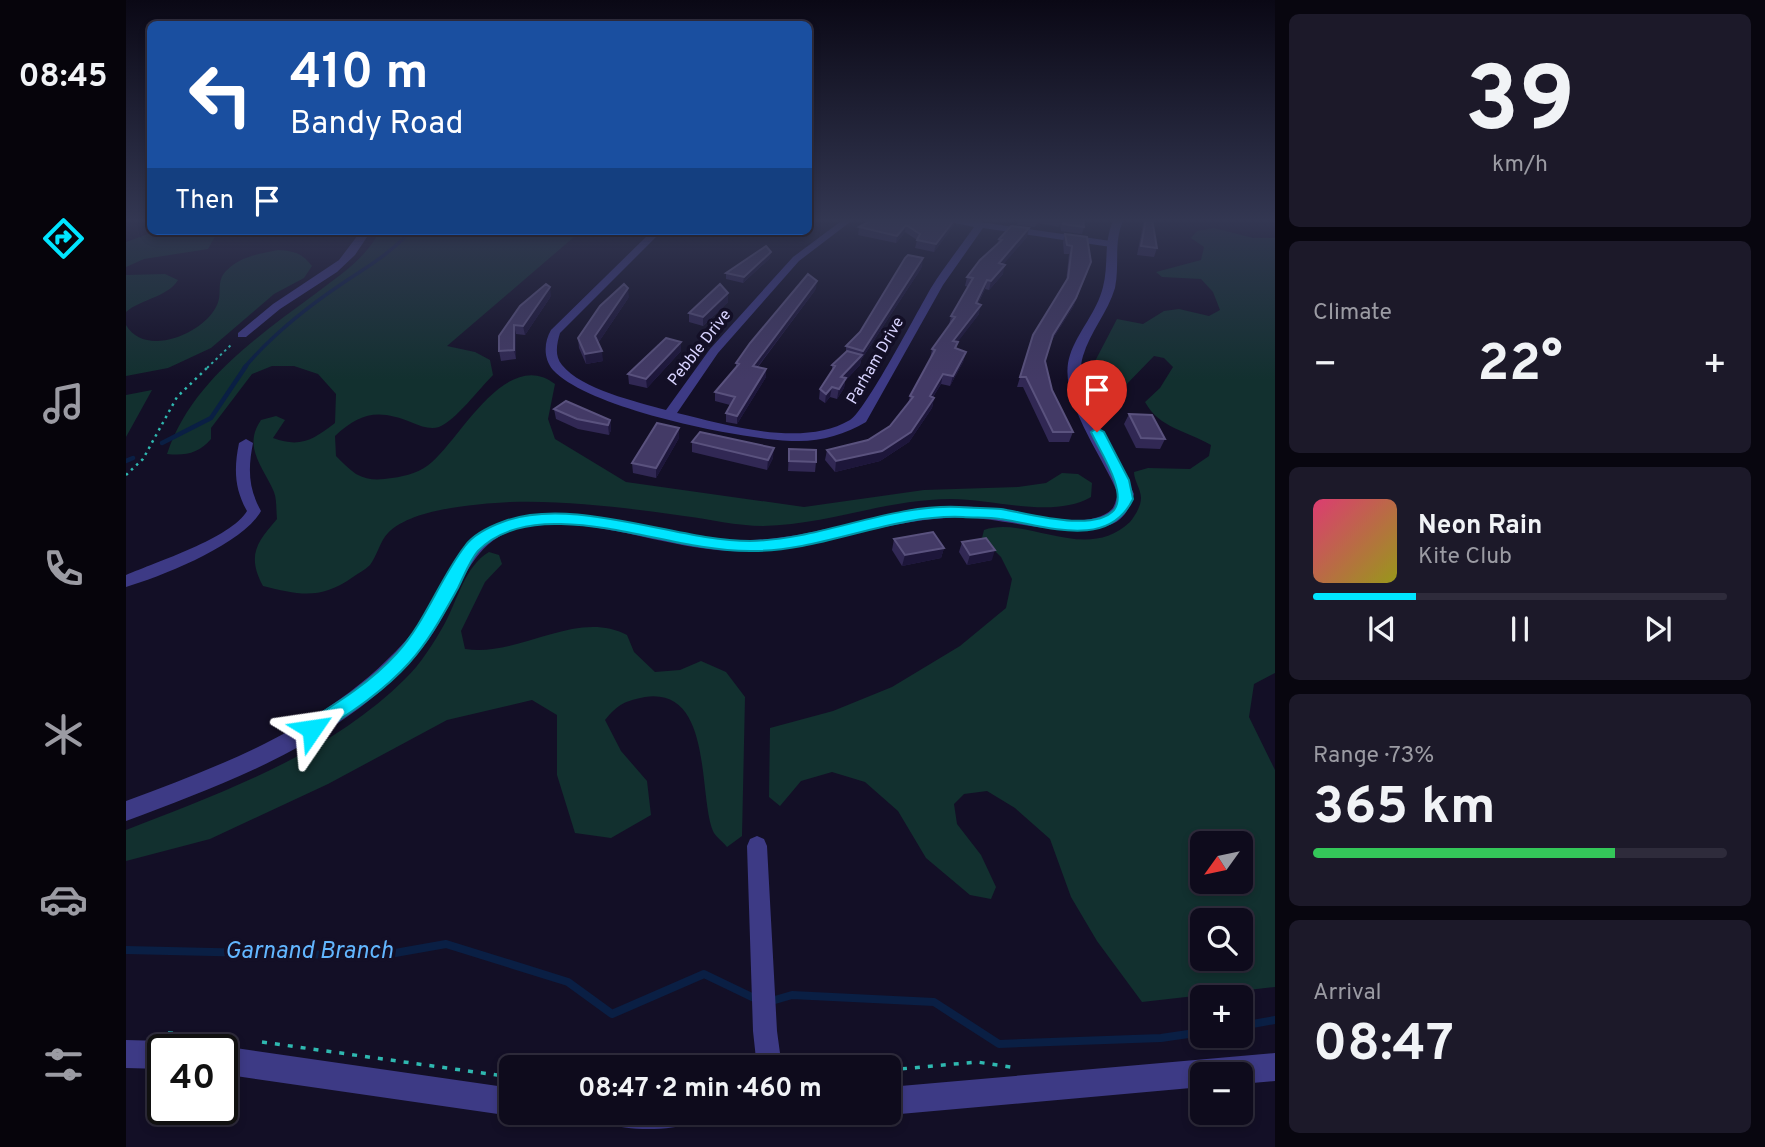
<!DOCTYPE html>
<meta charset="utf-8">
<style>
:root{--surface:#0e0b1c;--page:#1c1929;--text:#f1f3f6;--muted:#9b9ba3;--line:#2e2b3b;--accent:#00e5ff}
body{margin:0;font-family:Overpass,sans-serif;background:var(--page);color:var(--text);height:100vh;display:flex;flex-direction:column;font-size:26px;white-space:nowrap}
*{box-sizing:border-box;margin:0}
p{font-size:23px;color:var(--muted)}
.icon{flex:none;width:38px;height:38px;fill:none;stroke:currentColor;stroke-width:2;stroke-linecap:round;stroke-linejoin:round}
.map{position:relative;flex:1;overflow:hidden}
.drawer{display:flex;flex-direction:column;gap:14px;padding:14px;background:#08060f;width:490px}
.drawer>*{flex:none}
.top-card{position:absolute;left:21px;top:21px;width:665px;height:214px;border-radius:10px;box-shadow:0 4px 10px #0003,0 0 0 2px var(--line);background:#1a4fa0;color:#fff;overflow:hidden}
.needle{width:46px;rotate:237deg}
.tools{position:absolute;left:1064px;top:831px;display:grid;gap:14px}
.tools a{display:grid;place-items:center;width:63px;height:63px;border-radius:10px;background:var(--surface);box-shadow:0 4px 10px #0003,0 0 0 2px var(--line);font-size:35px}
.speed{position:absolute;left:21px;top:1034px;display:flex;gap:14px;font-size:35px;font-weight:700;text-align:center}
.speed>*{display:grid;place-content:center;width:91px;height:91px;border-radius:50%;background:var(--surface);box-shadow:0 4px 10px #0003,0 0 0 2px var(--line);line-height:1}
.speed .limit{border:4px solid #111;border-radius:10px;background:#fff;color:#111}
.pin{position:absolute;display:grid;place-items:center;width:60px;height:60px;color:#fff;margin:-72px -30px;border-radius:50% 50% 50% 0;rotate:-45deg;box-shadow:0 0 7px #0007}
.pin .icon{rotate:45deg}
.me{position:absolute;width:77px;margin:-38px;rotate:58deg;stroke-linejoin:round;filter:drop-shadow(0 0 5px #0008)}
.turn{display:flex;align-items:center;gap:24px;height:147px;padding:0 28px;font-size:32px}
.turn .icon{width:91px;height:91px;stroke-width:2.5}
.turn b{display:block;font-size:49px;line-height:60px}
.then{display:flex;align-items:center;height:66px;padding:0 28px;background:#0003;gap:14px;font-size:26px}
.big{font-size:52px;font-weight:700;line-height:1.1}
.drawer .card{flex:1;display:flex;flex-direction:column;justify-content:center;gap:10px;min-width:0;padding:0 24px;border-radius:10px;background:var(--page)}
.drawer .dial{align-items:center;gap:0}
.dial b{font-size:91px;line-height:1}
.song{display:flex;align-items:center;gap:21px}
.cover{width:84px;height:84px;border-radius:10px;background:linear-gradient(135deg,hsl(340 70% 55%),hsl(60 70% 35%))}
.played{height:7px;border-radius:4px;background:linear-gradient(90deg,var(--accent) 25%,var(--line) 25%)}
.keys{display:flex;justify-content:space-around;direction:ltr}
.heat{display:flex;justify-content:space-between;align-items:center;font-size:38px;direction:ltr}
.charge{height:10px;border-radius:5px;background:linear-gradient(90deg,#34c759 73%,var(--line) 0)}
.trip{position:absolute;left:373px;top:1055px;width:402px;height:70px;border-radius:10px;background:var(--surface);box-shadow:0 4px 10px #0003,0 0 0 2px var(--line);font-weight:700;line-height:70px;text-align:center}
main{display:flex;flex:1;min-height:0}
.menu{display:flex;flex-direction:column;width:126px;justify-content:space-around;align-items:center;background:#06040b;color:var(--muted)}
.menu .icon{width:49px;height:49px}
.menu .selected{color:var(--accent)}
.menu b{font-size:32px;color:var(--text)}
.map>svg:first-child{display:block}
.green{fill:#12302f;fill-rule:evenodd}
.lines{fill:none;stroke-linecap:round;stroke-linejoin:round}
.stream-far2{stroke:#0a1f44;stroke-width:3.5}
.stream-far1{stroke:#0a1f44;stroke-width:4.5}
.stream{stroke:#0a1f44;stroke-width:8}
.path-far2{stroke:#2fb8b0;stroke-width:2;stroke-dasharray:2.5 3.5;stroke-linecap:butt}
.path-far1{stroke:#2fb8b0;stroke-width:2.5;stroke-dasharray:2.5 4.5;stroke-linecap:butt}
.path{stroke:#2fb8b0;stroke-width:3.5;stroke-dasharray:5 8;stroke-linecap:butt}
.minor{fill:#3d3a85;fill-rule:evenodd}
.tertiary{fill:#3d3a85;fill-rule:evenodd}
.wall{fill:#312854}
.shaded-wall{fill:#1d163a}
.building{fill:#433a66;stroke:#5a527e;stroke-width:2}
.route{fill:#00e5ff;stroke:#0095a6;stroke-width:2}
.labels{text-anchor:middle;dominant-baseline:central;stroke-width:7;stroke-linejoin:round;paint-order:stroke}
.far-street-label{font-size:16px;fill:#d9d4ff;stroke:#130f26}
.near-water-label{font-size:24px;font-style:italic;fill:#62b6ff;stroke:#130f26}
</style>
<main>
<nav class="menu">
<b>08:45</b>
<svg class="icon selected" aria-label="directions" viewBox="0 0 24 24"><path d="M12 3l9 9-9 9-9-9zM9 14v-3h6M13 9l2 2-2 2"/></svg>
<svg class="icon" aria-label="music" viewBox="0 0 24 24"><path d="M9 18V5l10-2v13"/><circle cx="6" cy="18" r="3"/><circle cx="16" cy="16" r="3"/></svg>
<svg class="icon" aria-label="phone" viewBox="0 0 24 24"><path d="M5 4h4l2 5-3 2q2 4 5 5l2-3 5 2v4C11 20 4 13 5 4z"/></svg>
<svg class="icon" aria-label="climate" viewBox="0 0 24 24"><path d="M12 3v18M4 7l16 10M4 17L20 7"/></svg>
<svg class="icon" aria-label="car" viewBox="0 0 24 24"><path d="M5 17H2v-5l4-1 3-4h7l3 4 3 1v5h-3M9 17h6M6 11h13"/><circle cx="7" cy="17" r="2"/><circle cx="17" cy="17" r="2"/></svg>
<svg class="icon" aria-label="filters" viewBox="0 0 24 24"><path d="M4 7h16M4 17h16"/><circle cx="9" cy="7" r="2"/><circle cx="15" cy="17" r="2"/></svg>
</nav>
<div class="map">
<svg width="1149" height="1147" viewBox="0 0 1149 1147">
<rect width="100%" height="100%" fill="#130f26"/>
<path class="green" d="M1088,228L1127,238H1149V673L1128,684L1123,717L1149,770V987L1016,1002L971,941L945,897L924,839L889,808L861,791L838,794L828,804L831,824L855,855L870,887L865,899L844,895L800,858L772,811L739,782L706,772L675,781L654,806L643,797L644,728L707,711L766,687L834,646L880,608L886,579L875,557L856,538L858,530C901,515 960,564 1004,522C1009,516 1015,506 1015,498C1015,489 1008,481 1008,472L1022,468L1064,469L1083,456L1085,445C1061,431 1033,428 1019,402L1034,388L1047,367L1038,358L1028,356L995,390L970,397L966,367L991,319L1017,324L1038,311L1053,309L1083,316L1094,310L1087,292L1075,279L1036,277L1030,272L1075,260L1078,247L1065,238L1071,231ZM1076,844H1115V882H1076ZM1076,920H1115V959H1076Z
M30,231H92L82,249L18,259L0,267V242Z
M254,231H455L321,346L349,352L364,360L367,375C354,388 329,421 313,427C304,430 295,426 287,423C253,409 235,412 209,436L210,456C216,462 223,469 230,474C242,481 254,480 266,478C281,476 295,472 306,462C335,437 381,347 429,384L422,419L429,439L500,482L678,507L798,490L892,487L920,483L936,473L952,474L966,483L965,497C927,519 869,499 825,499C761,499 700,525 637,526C611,526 583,519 558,516C501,508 442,500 384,502C352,504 286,508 262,533C254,541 251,556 244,565C239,570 232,573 227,577C195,600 173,595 137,586C121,556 130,543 151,519C150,510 151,500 148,492C138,468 116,447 135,420L150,416L159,420L147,438C174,448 187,440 209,423L210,394L192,374L168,366H146L126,374L85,428V439C73,453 60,456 41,454C65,382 131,337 189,294C215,274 238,260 254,231Z
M152,250C168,251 176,253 186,266L178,278L148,294L85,348L42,368L0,376V325C19,358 78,334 91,305C97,293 89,281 101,270C115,256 133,254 152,250Z
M39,274L52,280C42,297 15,299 0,312V275Z
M26,390L0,437V395Z
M363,552L373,555L376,564L359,582L335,631L339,649C392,658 450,608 501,635L508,652L529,672L554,670L575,661L600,672L619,697L616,836L601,847C597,842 589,836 587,831C572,794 587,687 519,697C499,701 492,704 479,720L495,751L521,781L525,815L485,838L449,833L431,775V715L406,700L321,720L202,784L84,839L0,861V830C96,793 205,753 279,679C294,665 309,641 319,623C332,599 339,566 363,552Z"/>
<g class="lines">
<path class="stream-far2" d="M118,368C146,335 181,307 217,283C244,265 261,256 285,231"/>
<path class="stream-far1" d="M36,443L85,418L120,366
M0,461L7,458"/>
<path class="stream" d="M0,950L252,956L320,944L442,982L486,1014L578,974L630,999
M642,1002L666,995L808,1002L873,1044L1035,1038L1076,1032
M1115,1026L1149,1020"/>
<path class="path-far2" d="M81,368L106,344"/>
<path class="path-far1" d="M0,475L17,459L51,397L83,366"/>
<path class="path" d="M42,1033L98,1037
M136,1042L385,1077
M763,1070L851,1062L885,1067"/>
<path class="minor" d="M718,219H728L673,261L592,353L551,413C601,425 677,448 724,420C739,412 792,310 805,288C818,267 834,247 848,227L810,219H833L985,241L990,244L985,247L857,228L817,285L740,422C720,434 696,441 673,441C619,441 463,409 427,370C417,358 418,342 425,330L526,231H536L434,333C431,343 428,356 436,365C455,389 511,402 540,410L584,349L667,257Z
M235,231H245L229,255L211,272L154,309L120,337H112V333L147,304L213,260Z
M120,439L127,443C122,468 122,488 135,511C117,544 37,576 0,587V575C30,562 105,538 121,511C108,488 108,468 113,443Z
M631,836L638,839L641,846L651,1031L656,1068H631L627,1031L621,846L624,839Z"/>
<path class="tertiary" d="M988,219H998C987,241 994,264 989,288C982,312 964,332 957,356C944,397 992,456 1008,494C1003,510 997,522 980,526C926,539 874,514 820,518C747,522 678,555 604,551C544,548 480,522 422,524C355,527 345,565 317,616C306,637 290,658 272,675C197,748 96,785 0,821V801C105,762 213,721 287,632C336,574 324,518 421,514C480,511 544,537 604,540C688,544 765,502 848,507C881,508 961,535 986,509C989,506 990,499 992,494C977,456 930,396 944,355C952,331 971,312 977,287C983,264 977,241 988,219Z
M0,1040L37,1041L47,1045L49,1050H37V1069L0,1068Z
M96,1046L385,1088V1113H393L385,1116L96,1074V1050H87Z
M1149,1053V1081L1115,1084V1074H1076V1087L763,1115L757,1113H763V1087Z
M477,1113H568L564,1123C546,1131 499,1131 481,1123Z"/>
</g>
<path class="wall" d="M748,219L828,225L808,252L789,248L791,240L779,232L770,243L732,235L733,227Z
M893,219H957L958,227L956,234L935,231L934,224L933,227L912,223L909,227L891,225Z
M1018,219H1026L1031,248L1028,257L1011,255Z
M939,234L962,271L947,307L924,343L919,361L926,390L947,432L943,442H923L897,387H891L907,335L940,282L943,254H938L937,242Z
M901,237L877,264V274L863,290L859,289L852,304L853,314L831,342L830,349L840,352L837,362L824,386L815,384L807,397L808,398L806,408L783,442L754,461L709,472L699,460L701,450L742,440L764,426L782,404L784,396L804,359L806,349L823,325L825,316L842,287L839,286L841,277L871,244L873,239Z
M644,258L617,283L600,279V273Z
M796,267L735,360L734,365L719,381L718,388L711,399L704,397L699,403L693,399L694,389L706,371V365L720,352V346Z
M690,289L632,367L640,369V377L611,424L600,422V413L604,405L589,401V392L610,368V363Z
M602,293V302L577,326L563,322V313Z
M425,296L399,335L390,334V359L375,361L373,351V336Z
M503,297L472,343L477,361L460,364L453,348L452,338Z
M555,351L521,388L503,384L502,374Z
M428,409L484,420L485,430L483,435L452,429L430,419Z
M1003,414L1039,439L1034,449L1010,448L998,424Z
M553,438L530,478L507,473L506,463Z
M566,442L647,458L641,470L566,452Z
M663,449L690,462L689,472L662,471Z
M768,539L818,548L815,558L776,566L766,550Z
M836,542L866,560L841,565L833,552Z"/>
<path class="shaded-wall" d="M829,219L828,225L808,252L810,244Z
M780,225L779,232L770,243L771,236Z
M903,228L901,237L871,272L873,263Z
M645,252L644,258L617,283L618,277Z
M797,258L796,267L735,360L737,351Z
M965,262L947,307L923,345L927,335Z
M879,265L877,274L863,290L865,281Z
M861,280L859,289L847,313L850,303Z
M691,281L690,289L626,374L627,366Z
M424,287L425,296L399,335L397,326Z
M502,288L503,297L470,346L469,336Z
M602,293V302L577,326V317Z
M855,305L853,314L825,351L827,341Z
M388,325L390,334V359L388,350Z
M555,342V351L521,388L520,379Z
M476,351L477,361L460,364L459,354Z
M840,352L837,362L824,386L827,376Z
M736,355L734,365L719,381L718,388L711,399L715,377Z
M640,369V377L611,424V416Z
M817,374L815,384L801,406L804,396Z
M706,387L704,397L699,403L700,394Z
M808,398L806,408L783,442L754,461L709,472L710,461Z
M484,420L485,430L483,435L482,425Z
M553,428V438L530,478V468Z
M648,448L647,458L641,470L642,460Z
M818,548L815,558L776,566L779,555Z
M869,550L866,560L841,565L844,555Z"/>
<path class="building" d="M748,219H829L810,244L791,240L794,234L780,225L771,236L733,227Z
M937,219H957L958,227L937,224Z
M1020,219H1026L1031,248L1015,246Z
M885,226L903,228L873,263L879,265L865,281L861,280L850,303L855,305L827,341L832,342L829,348L840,352L827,376L817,374L804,396L808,398L785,432L756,451L710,461L701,450L742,440L764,426L787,397L784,396L809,350L806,349L829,317L825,316L847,278L841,277L854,260L876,240L873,239Z
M939,234L961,237L965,262L950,298L927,335L919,361L926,390L947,432H927L900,377H894L907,335L942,278L946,246L941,245Z
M640,246L645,252L618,277L600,273Z
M782,255L797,258L737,351L720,346L734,332L779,258Z
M682,274L691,281L627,366L640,369L611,416L600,413L609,397L589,392L613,364L610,363L624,343Z
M420,284L424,287L397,326L388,325V350L373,351V336L394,306Z
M498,284L502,288L469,336L476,351L459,354L452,338L474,306Z
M594,284L602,293L577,317L563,313Z
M540,338L555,342L520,379L502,374Z
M721,351L736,355L715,377L720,378L713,389L706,387L700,394L694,389L709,366L706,365Z
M440,401L484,420L482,425L451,419L428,409Z
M1003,414L1026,415L1039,439L1015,438Z
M531,423L553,428L530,468L506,463Z
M574,432L648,448L642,460L566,442Z
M663,449L690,450V462L663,461Z
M807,532L818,548L779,555L768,539Z
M860,538L869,550L844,555L836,542Z"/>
<linearGradient id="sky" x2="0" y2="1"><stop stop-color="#0a0815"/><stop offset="0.58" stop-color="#333752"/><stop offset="1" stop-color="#333752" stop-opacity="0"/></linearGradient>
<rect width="1149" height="380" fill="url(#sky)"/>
<path class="route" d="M971,428L978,432L1003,480L1007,499C982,551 918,525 874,519C862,517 849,518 837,517C764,514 696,552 624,551C561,551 498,525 435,524C406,523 373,529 352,551C344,560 338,576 332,588C318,613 303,641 283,663C257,692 224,713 192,734H179L176,729L179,723C211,703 245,682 271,653C300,621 313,580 339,546C347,535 365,526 379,521C449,496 551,541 624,541C695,540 762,504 833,507C847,508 861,508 875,509C901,513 967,533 988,510C1002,492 973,450 965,432Z"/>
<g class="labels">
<g class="far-street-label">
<text transform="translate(574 348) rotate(-52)">Pebble Drive</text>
<text transform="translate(750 361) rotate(-60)">Parham Drive</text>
</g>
<g class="near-water-label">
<text x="183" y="952">Garnand Branch</text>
</g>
</g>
</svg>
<div class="tools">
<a><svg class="needle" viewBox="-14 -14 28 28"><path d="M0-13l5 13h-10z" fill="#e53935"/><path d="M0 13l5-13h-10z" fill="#9b9ba3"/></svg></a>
<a><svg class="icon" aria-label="search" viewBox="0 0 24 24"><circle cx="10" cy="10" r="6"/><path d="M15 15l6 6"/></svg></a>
<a>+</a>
<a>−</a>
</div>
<div class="speed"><div class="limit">40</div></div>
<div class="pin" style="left:971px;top:432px;background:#d93025"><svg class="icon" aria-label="arrive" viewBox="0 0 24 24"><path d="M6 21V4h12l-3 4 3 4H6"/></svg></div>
<svg class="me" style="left:186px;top:729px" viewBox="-20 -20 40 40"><path d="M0-17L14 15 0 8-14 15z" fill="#00e5ff" stroke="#fff" stroke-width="4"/></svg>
<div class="trip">08:47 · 2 min · 460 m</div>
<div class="top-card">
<div class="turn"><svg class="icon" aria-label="left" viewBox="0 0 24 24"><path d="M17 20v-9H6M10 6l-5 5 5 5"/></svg><div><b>410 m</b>Bandy Road</div></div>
<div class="then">Then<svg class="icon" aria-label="arrive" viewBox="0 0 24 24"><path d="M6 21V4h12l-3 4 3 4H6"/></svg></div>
</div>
</div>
<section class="drawer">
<div class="card dial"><b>39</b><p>km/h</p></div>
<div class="card"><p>Climate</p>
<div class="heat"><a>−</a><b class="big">22°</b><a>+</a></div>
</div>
<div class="card">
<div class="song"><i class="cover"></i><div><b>Neon Rain</b><p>Kite Club</p></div></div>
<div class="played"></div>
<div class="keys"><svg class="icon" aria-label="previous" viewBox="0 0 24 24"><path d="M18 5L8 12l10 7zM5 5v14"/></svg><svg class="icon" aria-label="pause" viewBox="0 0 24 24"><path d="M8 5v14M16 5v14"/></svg><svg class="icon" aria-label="next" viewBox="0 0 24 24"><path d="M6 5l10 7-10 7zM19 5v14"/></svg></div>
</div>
<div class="card"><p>Range · 73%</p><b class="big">365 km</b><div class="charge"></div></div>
<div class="card"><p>Arrival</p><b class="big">08:47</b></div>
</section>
</main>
